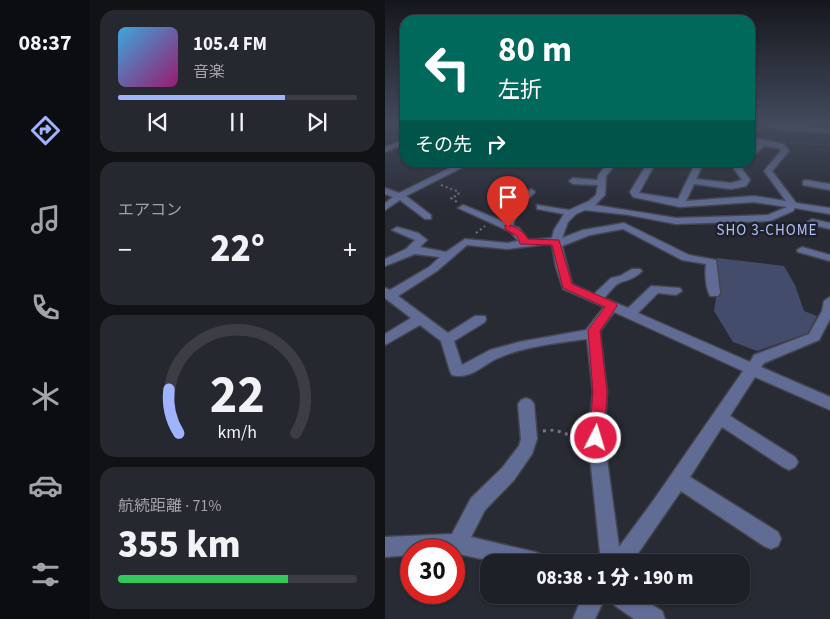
<!DOCTYPE html>
<html lang="ja">
<meta charset="utf-8">
<style>
:root{--surface:#1e2027;--page:#26282f;--text:#f1f3f6;--muted:#a1a3a7;--line:#3c3e44;--accent:#a0b3fd}
body{margin:0;font-family:"Source Sans 3","Noto Sans JP",sans-serif;background:var(--page);color:var(--text);height:100vh;display:flex;flex-direction:column;font-size:19px;white-space:nowrap}
*{box-sizing:border-box;margin:0}
p{font-size:16px;color:var(--muted)}
.icon{flex:none;width:28px;height:28px;fill:none;stroke:currentColor;stroke-width:2;stroke-linecap:round;stroke-linejoin:round}
.map{position:relative;flex:1;overflow:hidden}
.side{display:flex;flex-direction:column;gap:10px;padding:10px;background:#101215;width:295px}
.side>*{flex:none}
.top-card{position:absolute;left:15px;top:15px;width:355px;height:152px;border-radius:15px;box-shadow:0 1px 4px #0004,0 0 0 1px var(--line);background:#00695c;color:#fff;overflow:hidden}
.speed{position:absolute;left:15px;top:539px;display:flex;gap:10px;font-size:25px;font-weight:700;text-align:center}
.speed>*{display:grid;place-content:center;width:65px;height:65px;border-radius:50%;background:var(--surface);box-shadow:0 1px 4px #0004,0 0 0 1px var(--line);line-height:1}
.speed .limit{border:8px solid #d22;background:#fff;color:#111}
.pin{position:absolute;display:grid;place-items:center;width:42px;height:42px;color:#fff;margin:-51px -21px;border-radius:50% 50% 50% 0;rotate:-45deg;box-shadow:0 0 5px #0007}
.pin .icon{rotate:45deg}
.me{position:absolute;width:55px;margin:-28px;rotate:5deg;stroke-linejoin:round;filter:drop-shadow(0 0 4px #0008)}
.turn{display:flex;align-items:center;gap:18px;height:105px;padding:0 15px;font-size:22px}
.turn .icon{width:65px;height:65px;stroke-width:2.5}
.turn b{display:block;font-size:35px;line-height:42px}
.then{display:flex;align-items:center;height:48px;padding:0 15px;background:#0003;gap:10px;font-size:19px}
.big{font-size:38px;font-weight:800;line-height:1.1}
.side .widget{flex:1;display:flex;flex-direction:column;justify-content:center;gap:8px;min-width:0;padding:0 18px;border-radius:15px;background:var(--page)}
.side .dial{align-items:center;gap:0}
.dial svg{height:130px;overflow:visible;fill:none;stroke:var(--line);stroke-width:7;stroke-linecap:round;text-anchor:middle}
.dial text{fill:var(--text);stroke:none}
.song{display:flex;align-items:center;gap:15px}
.cover{width:60px;height:60px;border-radius:8px;background:linear-gradient(135deg,hsl(200 70% 55%),hsl(320 70% 35%))}
.played{height:5px;border-radius:2px;background:linear-gradient(90deg,var(--accent) 70%,var(--line) 70%)}
.keys{display:flex;justify-content:space-around;direction:ltr}
.heat{display:flex;justify-content:space-between;align-items:center;font-size:28px;direction:ltr}
.charge{height:8px;border-radius:4px;background:linear-gradient(90deg,#34c759 71%,var(--line) 0)}
.trip{position:absolute;left:95px;top:554px;width:270px;height:50px;border-radius:15px;background:var(--surface);box-shadow:0 1px 4px #0004,0 0 0 1px var(--line);font-weight:800;line-height:50px;text-align:center}
main{display:flex;flex:1;min-height:0}
.tabs{display:flex;flex-direction:column;width:90px;justify-content:space-around;align-items:center;background:#0c0d10;color:var(--muted)}
.tabs .icon{width:35px;height:35px}
.tabs .on{color:var(--accent)}
.tabs b{font-size:22px;color:var(--text)}
.map>svg:first-child{display:block}
.green{fill:#444c6b}
.lines{fill:none;stroke-linecap:round;stroke-linejoin:round}
.minor-casing{stroke:#44464f;stroke-width:3}
.path-far2{stroke:#73757e;stroke-width:1;stroke-dasharray:1 2.5;stroke-linecap:butt}
.path-far1{stroke:#73757e;stroke-width:2;stroke-dasharray:2 3;stroke-linecap:butt}
.path{stroke:#73757e;stroke-width:3;stroke-dasharray:3 4.5;stroke-linecap:butt}
.minor{fill:#616c95;fill-rule:evenodd}
.route{fill:#e11d48;stroke:#92132f}
.labels{text-anchor:middle;dominant-baseline:central;stroke-width:5;stroke-linejoin:round;paint-order:stroke}
.neighbourhood-label{font-size:15px;letter-spacing:1px;fill:#b1c0f7;stroke:#1e212a}
</style>
<main>
<nav class="tabs">
<b>08:37</b>
<svg class="icon on" aria-label="directions" viewBox="0 0 24 24"><path d="M12 3l9 9-9 9-9-9zM9 14v-3h6M13 9l2 2-2 2"/></svg>
<svg class="icon" aria-label="music" viewBox="0 0 24 24"><path d="M9 18V5l10-2v13"/><circle cx="6" cy="18" r="3"/><circle cx="16" cy="16" r="3"/></svg>
<svg class="icon" aria-label="phone" viewBox="0 0 24 24"><path d="M5 4h4l2 5-3 2q2 4 5 5l2-3 5 2v4C11 20 4 13 5 4z"/></svg>
<svg class="icon" aria-label="climate" viewBox="0 0 24 24"><path d="M12 3v18M4 7l16 10M4 17L20 7"/></svg>
<svg class="icon" aria-label="car" viewBox="0 0 24 24"><path d="M5 17H2v-5l4-1 3-4h7l3 4 3 1v5h-3M9 17h6M6 11h13"/><circle cx="7" cy="17" r="2"/><circle cx="17" cy="17" r="2"/></svg>
<svg class="icon" aria-label="filters" viewBox="0 0 24 24"><path d="M4 7h16M4 17h16"/><circle cx="9" cy="7" r="2"/><circle cx="15" cy="17" r="2"/></svg>
</nav>
<section class="side">
<div class="widget">
<div class="song"><i class="cover"></i><div><b>105.4 FM</b><p>音楽</p></div></div>
<div class="played"></div>
<div class="keys"><svg class="icon" aria-label="previous" viewBox="0 0 24 24"><path d="M18 5L8 12l10 7zM5 5v14"/></svg><svg class="icon" aria-label="pause" viewBox="0 0 24 24"><path d="M8 5v14M16 5v14"/></svg><svg class="icon" aria-label="next" viewBox="0 0 24 24"><path d="M6 5l10 7-10 7zM19 5v14"/></svg></div>
</div>
<div class="widget"><p>エアコン</p>
<div class="heat"><a>−</a><b class="big">22°</b><a>+</a></div>
</div>
<div class="widget dial"><svg viewBox="0 0 100 80">
<path d="M14 69A42 42 0 1 1 86 69"/>
<path d="M14 69A42 42 0 0 1 8 42" stroke="#a0b3fd"/>
<text x="50" y="56" font-size="32" font-weight="700">22</text>
<text x="50" y="72" font-size="11">km/h</text>
</svg></div>
<div class="widget"><p>航続距離 · 71%</p><b class="big">355 km</b><div class="charge"></div></div>
</section>
<div class="map">
<svg width="445" height="619" viewBox="0 0 445 619">
<rect width="100%" height="100%" fill="#282a34"/>
<path class="green" d="M332,258L399,266L410,285L419,311L432,316L423,333L372,351L348,342L329,311L332,292L328,279Z"/>
<g class="lines">
<g class="minor-casing">
<path id="minor" d="M377,124L445,129V133L401,130Z
M365,137L399,144L404,151L387,171L411,203L445,208V214L410,208L408,211L385,221L291,224L244,215L200,210L191,214L183,222L177,238L198,230L239,223L304,255L331,260L335,293L333,296H325C320,286 320,275 321,264L297,260L238,229L205,235L177,246L187,284L209,294L226,278L235,276L247,269H255L257,271C248,281 238,280 231,285C227,289 223,294 219,298L243,308L266,286L295,288L297,291L291,295L273,293L253,313L365,362L369,355L424,334L437,311L439,301L445,297V319L434,340L379,363L376,367L445,397V410L370,377L345,416L410,457L413,462L410,467L404,470L398,467L337,427L305,477L393,532L396,539L393,546L386,549L379,546L296,491L247,562H216L203,438L208,392L202,339C172,343 141,346 113,358C98,365 85,380 67,375L65,371L56,341L35,325L0,345V334L26,318L0,298V288L5,290L44,267L55,257L30,254L0,266V259L21,249L30,240L7,230L12,227L33,233L42,240L35,247L61,252L80,239L122,243L133,241L126,232L73,208L78,205L81,206L119,222L124,207L146,189L150,192L132,210L128,226L134,228L143,240L167,238L169,230L179,214L152,209V205L184,210L204,201L211,195L213,185L188,184L184,181L188,178L212,180L213,176L223,162H232L221,176L220,195L210,205L291,218L383,215L402,207L369,202L295,207L248,197L245,192L263,162H271L254,193L293,199L311,162H319L311,179L346,183L357,180L349,169L354,162H363L357,169L365,180L361,186L346,189L309,184L301,201L369,196L401,201L379,171L396,151L394,148L379,146L365,158V151L372,144L365,141ZM162,244L167,245L171,267L178,289L219,307L201,330L134,342L105,350L77,365L69,341L100,322L101,319L100,316H90L63,333L13,296L52,271L82,245L122,249ZM229,312L358,371L268,501L234,547L219,438L222,392L215,334V331Z
M20,139V144L0,152V147Z
M77,162H88L21,196L46,215V219H40L15,200L0,210V203L8,197L0,194V188L14,193Z
M421,180L445,184V190L418,185V181Z
M427,219L445,223V229L424,224L422,222Z
M417,247L445,255V261L413,252L412,250Z
M141,398L146,400L149,404L152,439L147,454L129,480L100,510L86,537L150,552L157,555L160,562H111L69,553V550H26V555L0,557V537L67,534L86,498L117,468L134,446L136,439L133,404L136,400Z
M198,595H251L277,611L280,619H249L222,600L216,606L210,619H188Z"/>
</g>
<path class="path-far2" d="M406,143L445,145"/>
<path class="path-far1" d="M56,185L74,192L73,195L66,198L72,202
M91,233L100,226"/>
<path class="path" d="M158,431L170,430L198,440"/>
<use href="#minor" class="minor"/>
</g>
<linearGradient id="sky" x2="0" y2="1"><stop stop-color="#16171d"/><stop offset="0.59" stop-color="#424a5c"/><stop offset="1" stop-color="#424a5c" stop-opacity="0"/></linearGradient>
<rect width="445" height="210" fill="url(#sky)"/>
<path class="route" d="M120,225C129,224 139,232 143,239L174,240L187,284L231,303L232,306L215,331L222,392L219,438L217,443L211,444L206,443L204,438L208,392L203,330L220,307L178,288L167,245L135,244L132,236L120,229Z"/>
<g class="labels">
<g class="neighbourhood-label">
<text x="382" y="230">SHO 3-CHOME</text>
</g>
</g>
</svg>
<div class="speed"><div class="limit">30</div></div>
<div class="pin" style="left:123px;top:227px;background:#d93025"><svg class="icon" aria-label="arrive" viewBox="0 0 24 24"><path d="M6 21V4h12l-3 4 3 4H6"/></svg></div>
<svg class="me" style="left:211px;top:438px" viewBox="-20 -20 40 40"><circle r="17" fill="#e11d48" stroke="#fff" stroke-width="3"/><path d="M0-11L8 9 0 5-8 9z" fill="#fff"/></svg>
<div class="trip">08:38 · 1 分 · 190 m</div>
<div class="top-card">
<div class="turn"><svg class="icon" aria-label="left" viewBox="0 0 24 24"><path d="M17 20v-9H6M10 6l-5 5 5 5"/></svg><div><b>80 m</b>左折</div></div>
<div class="then">その先<svg class="icon" aria-label="right" viewBox="0 0 24 24"><path d="M7 20v-9h11M14 6l5 5-5 5"/></svg></div>
</div>
</div>
</main>
